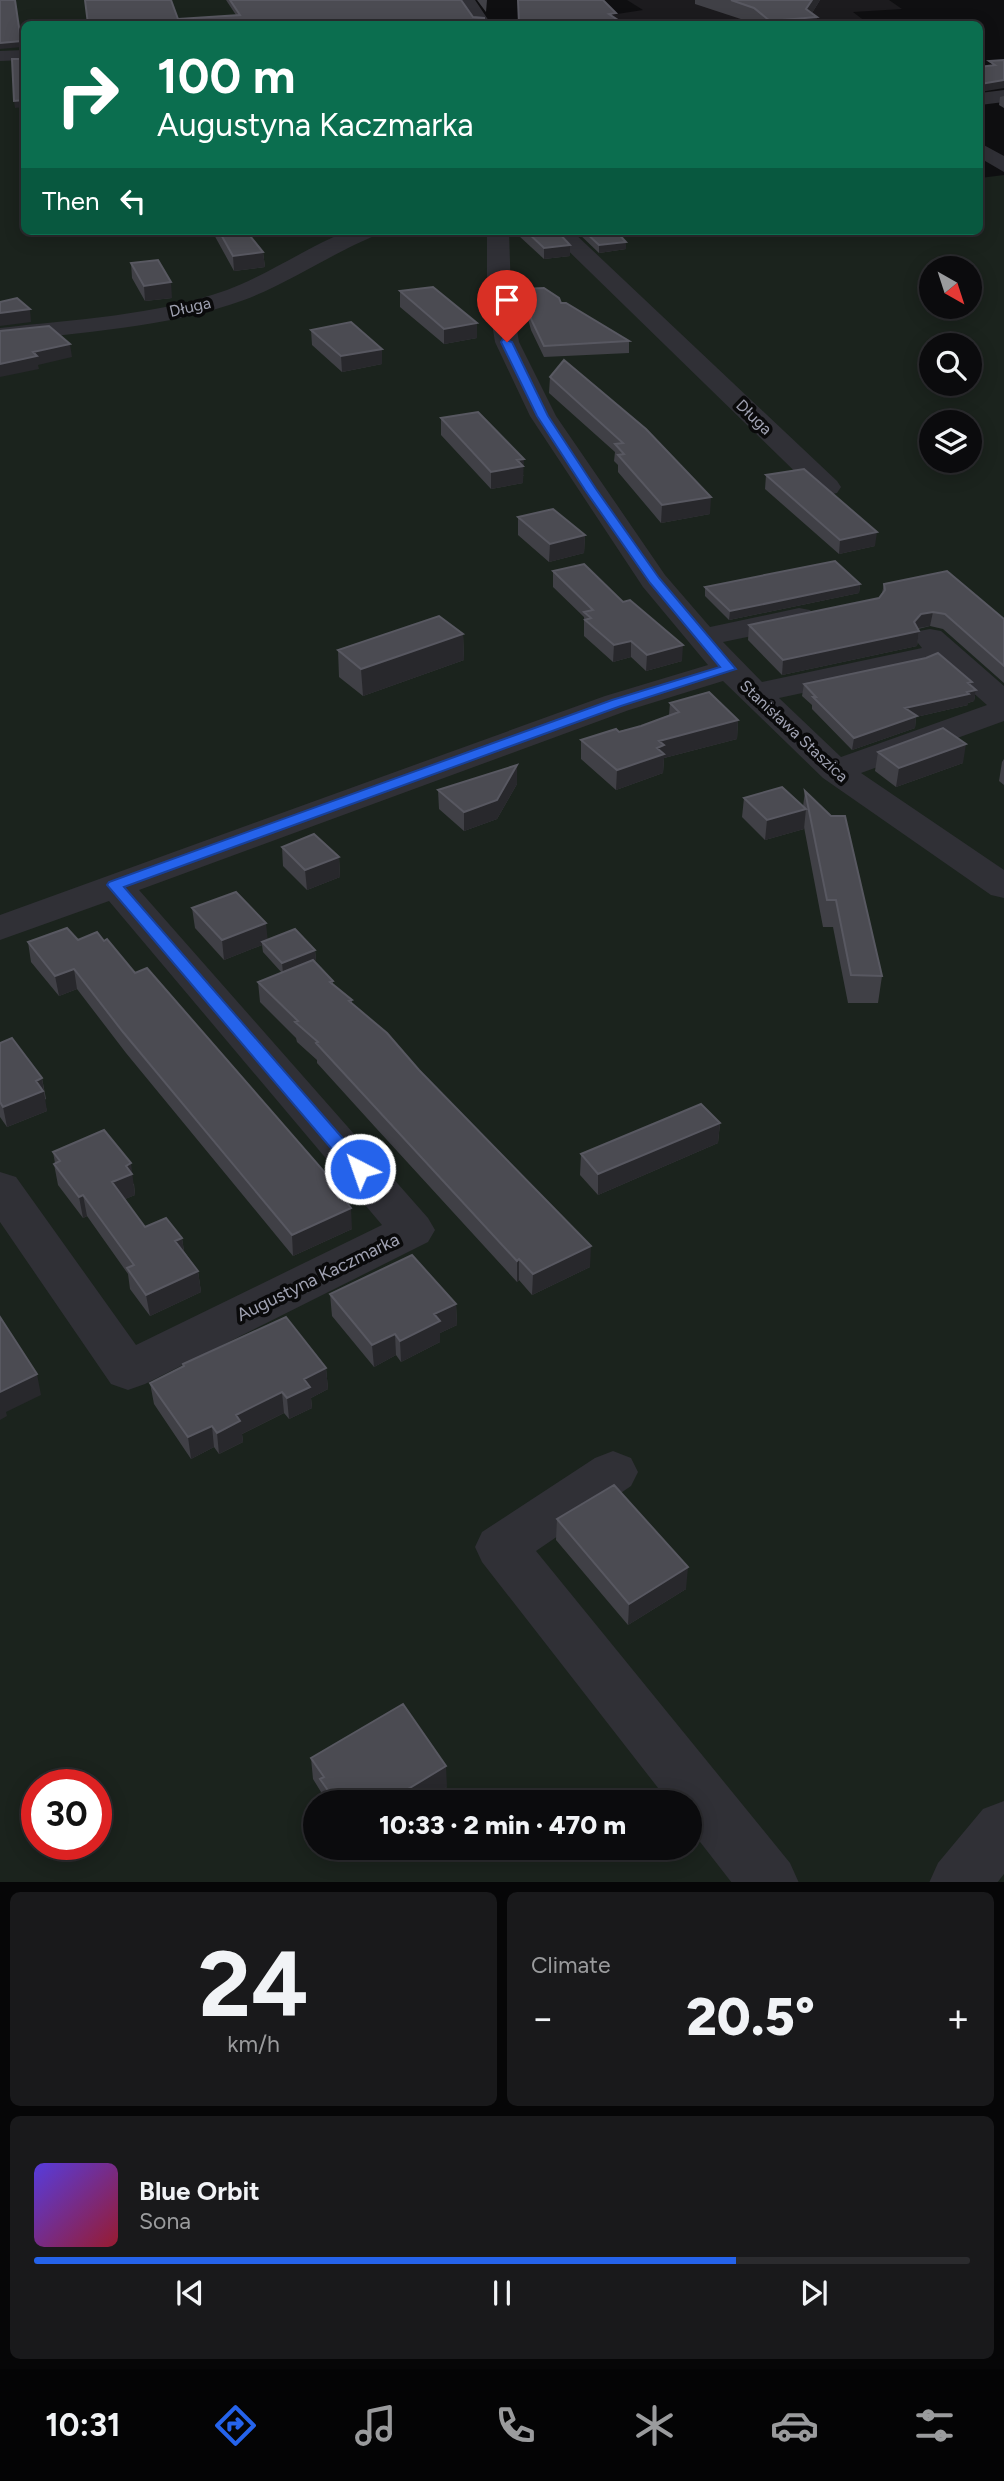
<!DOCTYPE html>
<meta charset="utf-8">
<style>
:root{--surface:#0b0b0d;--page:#19191b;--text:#f1f3f6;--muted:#9a9b9d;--line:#2b2b2e;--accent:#2563eb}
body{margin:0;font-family:Figtree,sans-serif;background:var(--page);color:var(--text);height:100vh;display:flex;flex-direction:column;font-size:26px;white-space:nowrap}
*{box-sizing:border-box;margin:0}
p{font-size:23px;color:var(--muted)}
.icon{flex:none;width:38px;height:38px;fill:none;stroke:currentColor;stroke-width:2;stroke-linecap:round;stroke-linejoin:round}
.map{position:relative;height:1882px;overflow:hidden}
.sheet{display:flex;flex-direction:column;gap:10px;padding:10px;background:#060607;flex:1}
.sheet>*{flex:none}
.hud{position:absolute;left:21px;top:21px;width:962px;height:214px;border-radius:10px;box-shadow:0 4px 18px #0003,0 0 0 2px var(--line);background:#0b6e4f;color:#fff;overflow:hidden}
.needle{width:46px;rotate:141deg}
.tools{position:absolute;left:919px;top:256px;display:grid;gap:14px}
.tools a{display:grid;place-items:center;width:63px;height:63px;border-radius:50%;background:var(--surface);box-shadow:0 4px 18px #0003,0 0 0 2px var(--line);font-size:35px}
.speed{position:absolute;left:21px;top:1769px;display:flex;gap:14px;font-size:35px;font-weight:700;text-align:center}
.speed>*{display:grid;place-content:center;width:91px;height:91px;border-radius:50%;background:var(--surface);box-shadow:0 4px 18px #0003,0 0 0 2px var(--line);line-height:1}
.speed .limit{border:10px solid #d22;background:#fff;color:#111}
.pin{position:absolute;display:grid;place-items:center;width:60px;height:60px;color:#fff;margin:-72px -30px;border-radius:50% 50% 50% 0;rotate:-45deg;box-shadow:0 0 7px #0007}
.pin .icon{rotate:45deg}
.me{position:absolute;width:77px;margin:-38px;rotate:319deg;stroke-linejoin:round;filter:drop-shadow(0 0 5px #0008)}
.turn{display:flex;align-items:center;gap:24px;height:147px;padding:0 21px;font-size:32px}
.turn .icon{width:91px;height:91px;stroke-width:2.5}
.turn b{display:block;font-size:49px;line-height:60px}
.then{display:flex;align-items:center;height:66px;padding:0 21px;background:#0003;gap:14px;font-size:26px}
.big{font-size:52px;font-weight:800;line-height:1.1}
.sheet .tile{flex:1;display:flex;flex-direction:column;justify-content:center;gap:10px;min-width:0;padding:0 24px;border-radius:10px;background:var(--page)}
.sheet .dial{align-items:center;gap:0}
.dial b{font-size:91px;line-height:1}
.song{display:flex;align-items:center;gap:21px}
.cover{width:84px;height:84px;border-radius:10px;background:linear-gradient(135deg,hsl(250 70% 55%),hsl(350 70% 35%))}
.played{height:7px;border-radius:4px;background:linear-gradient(90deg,var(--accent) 75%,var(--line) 75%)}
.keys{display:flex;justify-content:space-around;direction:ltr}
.heat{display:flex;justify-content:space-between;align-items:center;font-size:38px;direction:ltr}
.sheet .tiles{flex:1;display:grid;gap:10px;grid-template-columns:1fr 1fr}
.tile:last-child{grid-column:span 2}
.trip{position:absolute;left:303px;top:1790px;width:399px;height:70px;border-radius:35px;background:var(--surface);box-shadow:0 4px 18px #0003,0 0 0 2px var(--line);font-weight:800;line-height:70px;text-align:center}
.tabs{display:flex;height:112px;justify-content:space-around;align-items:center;background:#040405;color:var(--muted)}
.tabs .icon{width:49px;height:49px}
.tabs .active{color:var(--accent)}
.tabs b{font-size:32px;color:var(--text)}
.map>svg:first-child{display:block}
.built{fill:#1c1b1e}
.green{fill:#1b231d;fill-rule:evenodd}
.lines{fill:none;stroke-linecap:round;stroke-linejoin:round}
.minor{fill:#303036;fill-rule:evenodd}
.wall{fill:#404046}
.shaded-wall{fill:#28282c}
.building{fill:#4b4b52;stroke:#585861;stroke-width:2}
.route{fill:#2563eb;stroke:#184099;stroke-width:2}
.labels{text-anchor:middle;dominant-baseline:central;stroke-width:7;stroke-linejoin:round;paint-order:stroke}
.far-street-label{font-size:16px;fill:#a0a2b2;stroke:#0a0a0b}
.street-label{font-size:18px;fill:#a0a2b2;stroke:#0a0a0b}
</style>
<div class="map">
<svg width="1004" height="1883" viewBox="0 0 1004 1883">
<rect width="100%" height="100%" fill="#0f0f11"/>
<path class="built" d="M627,0H889L902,9L853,12L866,22L835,24H552L643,10Z"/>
<path class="green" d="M0,0H462L474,24H24V231H980V178L1004,175V1882L0,1883ZM931,268H970V306H931ZM931,345H970V383H931ZM931,422H970V460H931ZM37,1785H96V1844H37ZM315,1802H690V1848H315Z"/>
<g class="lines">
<path class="minor" d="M458,0H475L491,24H475Z
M24,50V60L0,61V51Z
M1004,90V102L980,105V93Z
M980,143L1004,156V172L980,158Z
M347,231H377L374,236C329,255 289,283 244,300C166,328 81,332 0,342V328C75,319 155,316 227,290C269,274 306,248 347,231Z
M487,231H509L511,293L519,342L556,416L665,575L710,627L799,608L810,610L815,617L810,624L723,642L762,682L922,648L914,638L919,631L930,629L941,631L1004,686V721L861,773L1004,870V898L991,895L823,778L723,681L629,710L139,890L428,1218L435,1230L428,1242L145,1384L128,1390L111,1384L0,1222V1172L16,1177L136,1345L382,1225L109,901L0,940V915L605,696L708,665L643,587L530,416L495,342L487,293ZM937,661L987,705L841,757L779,698L924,667Z
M548,231H572L837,481L841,487L837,493L827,495L817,493Z
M613,1451L631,1458L638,1472L631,1486L536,1551L790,1863L799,1883H732L690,1829V1802H669L482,1562L475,1547L482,1532L595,1458Z
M1004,1801V1874L997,1883H929L938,1863L983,1809Z"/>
</g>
<path class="wall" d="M226,0H461L473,17L178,19L236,15Z
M477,0H487L486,12Z
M695,0H820L812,13L817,17V24H755L753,23L695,4Z
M1004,96V108L999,105L1000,97Z
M212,231H246L263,252L265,267L234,271Z
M518,231H557L570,256L544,259L518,235Z
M576,231H616L626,249L599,253Z
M131,263L172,298L145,301L132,278Z
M523,289L561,303L629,341V353L544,357L531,330L523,300Z
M400,291L477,338L444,344L400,307Z
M311,330L382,349V364L342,372L312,345Z
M550,377L710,514L661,523L618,472V465L614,461L615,452L549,393Z
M441,418L524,476H523V483L491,489L441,435Z
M766,475L875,546L839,554L765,489Z
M518,517L585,535L584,553L549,562L518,535Z
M553,571L682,661L646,671L631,657L613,662L584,636V617L553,587Z
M860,584L859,593L729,620L705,596V587Z
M884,584L1004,619V683L943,629L930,626L918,629L919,631L917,646L782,675L748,640L749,625L879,598L882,593Z
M463,634L464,660L377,691L363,696L339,677L338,650Z
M972,682L971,685L976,690L974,701L968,703V705L916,717L915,728L852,750L812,709V705L802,696L804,684Z
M670,703L738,720L737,739L664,758L663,773L616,790L581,759V740L641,726L669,715Z
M878,752L963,763L896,787L875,771Z
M1004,759V785L999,781L1002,762Z
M517,784L497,819L464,831L439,809L438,790Z
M805,791L882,976L878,1003H848L833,927H823L804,827V829L765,840L742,817L744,798L803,807Z
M282,847L339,857L340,877L307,890L283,866Z
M192,908L267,940L315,950L316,960L314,961L333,981V984L352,1000V1004L590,1267L532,1295L519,1280L517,1282L376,1128L317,1063V1060L297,1042L296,1038L260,1002L258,982L282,973L263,952L262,945L224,960L195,928Z
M78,940L352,1229L293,1256L126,1053L77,989L59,996L31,962L28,942Z
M0,1043L42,1078L46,1099L44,1100L47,1111L7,1127L0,1117Z
M720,1123L718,1143L598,1195L580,1175L581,1154Z
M53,1152L134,1184L135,1195L125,1199L145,1227L182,1238L184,1251L198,1271L201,1292L150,1316L130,1289L128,1274L87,1216L83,1218L58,1185L54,1164L55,1163Z
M330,1294L456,1304L457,1325L440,1333V1342L401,1362L396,1355L374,1367L332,1316Z
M183,1364L326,1368L328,1389L311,1398L312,1408L289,1419L284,1413L242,1434L243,1442L219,1454L214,1447L191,1459L154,1404L150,1383L183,1367Z
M557,1519L686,1589L628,1625L556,1540Z
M311,1758L447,1787L421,1802H324L322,1800L321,1792L313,1779Z
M354,1848H381L362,1860Z"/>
<path class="shaded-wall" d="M812,0H820L809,18L817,17V24H769L770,21L806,9Z
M21,41L22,47L0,49V43Z
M1004,80V88L980,92V84Z
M24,100V107L15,108L14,101Z
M626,242V249L599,253V245Z
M570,245V256L544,259V248Z
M263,252L265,267L234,271L233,256Z
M171,282L172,298L145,301L144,286Z
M30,309L31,322L0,326V313Z
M477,323V338L444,344V329Z
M70,344L72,357L38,365L39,369L0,377V364L33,352Z
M382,349V364L342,372L341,356Z
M524,459L523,483L491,489V472L517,460Z
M711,497L710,514L661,523L662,505Z
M877,532L875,546L839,554L840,540Z
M585,535L584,553L549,562L550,544Z
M860,584L859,593L729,620L730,611Z
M933,612L930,626L919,628L915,632L919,631L917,646L782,675L783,660L914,622L921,614Z
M463,634L464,660L363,696L361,669Z
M631,641V657L613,662L614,645Z
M683,645L682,661L646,671L647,655Z
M972,682L970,691L976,690L974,701L968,703V705L916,717L915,728L852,750L854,738L905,708Z
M738,720L737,739L664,758L663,773L616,790L617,770L657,748L659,741Z
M966,744L963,763L896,787L899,768Z
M517,765V784L497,819L464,831V812Z
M806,809L804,829L765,840L767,820Z
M339,857L340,877L307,890L305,870Z
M266,923L268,943L262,942V945L224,960L222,940Z
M315,950L316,960L283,973L282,963Z
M74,969L77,989L59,996L55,976Z
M42,1078L47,1111L7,1127L3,1107L36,1081Z
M720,1123L718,1143L598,1195V1174Z
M131,1163L135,1195L116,1203L112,1182L126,1166Z
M83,1195L87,1216L83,1218L79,1197Z
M351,1208L352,1229L293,1256L292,1235Z
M182,1238L185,1259L175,1241Z
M591,1246L590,1267L532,1295L533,1274Z
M519,1259V1280L517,1282V1261Z
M198,1271L201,1292L150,1316L146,1295Z
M456,1304L457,1325L440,1333V1342L401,1362L400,1341L434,1314Z
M395,1334L396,1355L374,1367L372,1345Z
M326,1368L328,1389L311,1398L312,1408L289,1419L287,1398L304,1379Z
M37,1374L41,1395L6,1412L7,1416L0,1420V1392Z
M282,1392L284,1413L242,1434L243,1442L219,1454L217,1433L236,1415Z
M212,1426L214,1447L191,1459L188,1437Z
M688,1567L686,1589L628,1625L629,1604Z
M446,1766L447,1787L421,1802H391L390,1800Z
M361,1848H381L362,1860Z"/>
<path class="building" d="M0,0H15L21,41L0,43Z
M85,0H171L178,19L240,15L230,0H461L473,17L484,18V24H88Z
M518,0H603L616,13L609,14L624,24H519Z
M731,0H812L806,9L817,17L770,21L754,8Z
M12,59H24V100L14,101Z
M1004,60V80L980,84V67L995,65L989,61Z
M219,231H246L263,252L233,256Z
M526,231H557L570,245L544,248Z
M584,231H616L626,242L599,245Z
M158,260L171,282L144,286L131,263Z
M433,287L477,323L444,329L400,291Z
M544,288L559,298L561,303H566L629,341L544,346L531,319L523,289Z
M17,298L30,309L0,313V302Z
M351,322L382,349L341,356L311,330Z
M49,326L70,344L33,352L37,356L0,364V331Z
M564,360L646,429L711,497L662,505L618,455L624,454L615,444L623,443L550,377Z
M478,412L524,459L517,460L523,466L491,472L441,418Z
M804,469L877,532L840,540L766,475Z
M553,509L585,535L550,544L518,517Z
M835,561L860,584L730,611L705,587Z
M584,564L623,602L630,600L683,645L647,655L631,641L614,645L585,620L591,618L584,612L593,610L553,571Z
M947,571L1004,619V666L945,614L933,612L921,614L914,622L919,631L783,660L749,625L879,598L885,590L884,584Z
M439,616L463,634L361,669L338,650Z
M938,653L972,682L968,683L976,690L967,692L969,694L905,708L917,716L854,738L813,697H816L804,684L926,658Z
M709,692L738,720L659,741L664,745L657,748L664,754L617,770L581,740L616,729L619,732L641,726L679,712L670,703Z
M943,728L966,744L899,768L878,752Z
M517,765L497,800L464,812L438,790Z
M782,787L806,809L767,820L744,798Z
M805,791L831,816H845L882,976L851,975L836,900H827Z
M314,834L339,857L305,870L282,847Z
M236,892L266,923L222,940L192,908Z
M67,928L78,940L97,932L104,941L107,939L135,973L147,968L328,1176L351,1208L292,1235L123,1032L74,969L55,976L28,942Z
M295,929L315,950L282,963L262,942Z
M313,960L333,981L330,982L352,1000L349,1001L387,1033L419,1070L591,1246L533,1274L519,1259L517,1261L316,1043L318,1042L295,1022L298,1021L258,982Z
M12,1038L42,1078L36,1081L43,1091L3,1107L0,1102V1043Z
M701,1104L720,1123L598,1174L581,1154Z
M104,1130L131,1163L126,1166L132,1174L112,1182L145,1227L166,1218L182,1238L175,1241L198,1271L146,1295L127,1268L134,1265L83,1195L79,1197L54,1164L60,1161L53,1152Z
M412,1255L456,1304L434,1314L440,1321L400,1341L395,1334L372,1345L330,1294Z
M0,1317L37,1374L0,1392Z
M286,1317L326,1368L304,1379L310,1387L287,1398L282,1392L236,1415L240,1421L217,1433L212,1426L188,1437L150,1383L184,1366L183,1364Z
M614,1485L688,1567L629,1604L557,1519Z
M403,1704L446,1766L390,1800L392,1802H336L320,1779L324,1777L311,1758Z"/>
<path class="route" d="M503,339L512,342L548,416L596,489L659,578L736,669L621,706L124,887L366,1165L369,1169L366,1174H353L107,885L109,882L612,700L720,667L650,583L585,490L537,416L501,342Z"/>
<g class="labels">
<g class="far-street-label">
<text transform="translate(190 307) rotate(-13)">Długa</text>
<text transform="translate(754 417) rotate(44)">Długa</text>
<text transform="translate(794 731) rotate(43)">Stanisława Staszica</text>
</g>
<g class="street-label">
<text transform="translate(318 1277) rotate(-26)">Augustyna Kaczmarka</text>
</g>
</g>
</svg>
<div class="tools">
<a><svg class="needle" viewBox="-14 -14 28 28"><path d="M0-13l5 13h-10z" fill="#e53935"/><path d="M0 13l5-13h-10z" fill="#9a9b9d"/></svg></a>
<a><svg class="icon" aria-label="search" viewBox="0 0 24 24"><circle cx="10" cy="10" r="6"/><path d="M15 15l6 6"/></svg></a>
<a><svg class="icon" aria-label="layers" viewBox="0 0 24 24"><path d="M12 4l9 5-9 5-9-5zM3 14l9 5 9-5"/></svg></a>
</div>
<div class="speed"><div class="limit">30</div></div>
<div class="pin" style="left:507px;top:342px;background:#d93025"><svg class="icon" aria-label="arrive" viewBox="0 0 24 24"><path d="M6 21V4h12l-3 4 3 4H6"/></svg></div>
<svg class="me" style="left:360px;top:1169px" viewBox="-20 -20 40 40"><circle r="17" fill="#2563eb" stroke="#fff" stroke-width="3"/><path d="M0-11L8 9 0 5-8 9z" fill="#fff"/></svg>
<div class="trip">10:33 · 2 min · 470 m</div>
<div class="hud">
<div class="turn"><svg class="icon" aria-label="right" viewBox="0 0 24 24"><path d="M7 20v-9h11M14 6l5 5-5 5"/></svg><div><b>100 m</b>Augustyna Kaczmarka</div></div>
<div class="then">Then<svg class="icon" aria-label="left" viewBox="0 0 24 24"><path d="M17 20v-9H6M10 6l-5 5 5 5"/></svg></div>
</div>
</div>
<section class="sheet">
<div class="tiles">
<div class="tile dial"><b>24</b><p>km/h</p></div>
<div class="tile"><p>Climate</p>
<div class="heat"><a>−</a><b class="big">20.5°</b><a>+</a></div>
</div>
<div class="tile">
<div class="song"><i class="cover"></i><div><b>Blue Orbit</b><p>Sona</p></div></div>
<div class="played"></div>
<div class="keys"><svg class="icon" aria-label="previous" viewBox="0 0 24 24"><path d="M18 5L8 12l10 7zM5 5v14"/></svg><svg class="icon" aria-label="pause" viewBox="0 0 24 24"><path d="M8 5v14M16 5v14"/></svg><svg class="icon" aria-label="next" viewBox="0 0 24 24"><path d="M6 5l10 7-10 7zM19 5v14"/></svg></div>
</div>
</div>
</section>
<nav class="tabs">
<b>10:31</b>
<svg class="icon active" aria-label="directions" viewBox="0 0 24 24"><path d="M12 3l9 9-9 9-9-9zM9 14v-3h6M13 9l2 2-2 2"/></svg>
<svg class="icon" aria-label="music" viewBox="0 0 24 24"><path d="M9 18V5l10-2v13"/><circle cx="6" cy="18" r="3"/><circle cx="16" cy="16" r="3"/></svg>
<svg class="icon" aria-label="phone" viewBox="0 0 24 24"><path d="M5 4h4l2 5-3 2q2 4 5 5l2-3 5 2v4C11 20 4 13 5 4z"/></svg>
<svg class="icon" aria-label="climate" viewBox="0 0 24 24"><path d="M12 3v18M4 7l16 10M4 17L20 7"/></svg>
<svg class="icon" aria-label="car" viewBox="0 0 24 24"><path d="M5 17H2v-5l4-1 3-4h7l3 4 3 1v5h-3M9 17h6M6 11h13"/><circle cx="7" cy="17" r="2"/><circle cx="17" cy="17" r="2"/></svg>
<svg class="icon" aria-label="filters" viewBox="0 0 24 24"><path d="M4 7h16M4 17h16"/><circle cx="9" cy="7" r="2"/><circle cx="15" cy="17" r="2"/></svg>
</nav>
